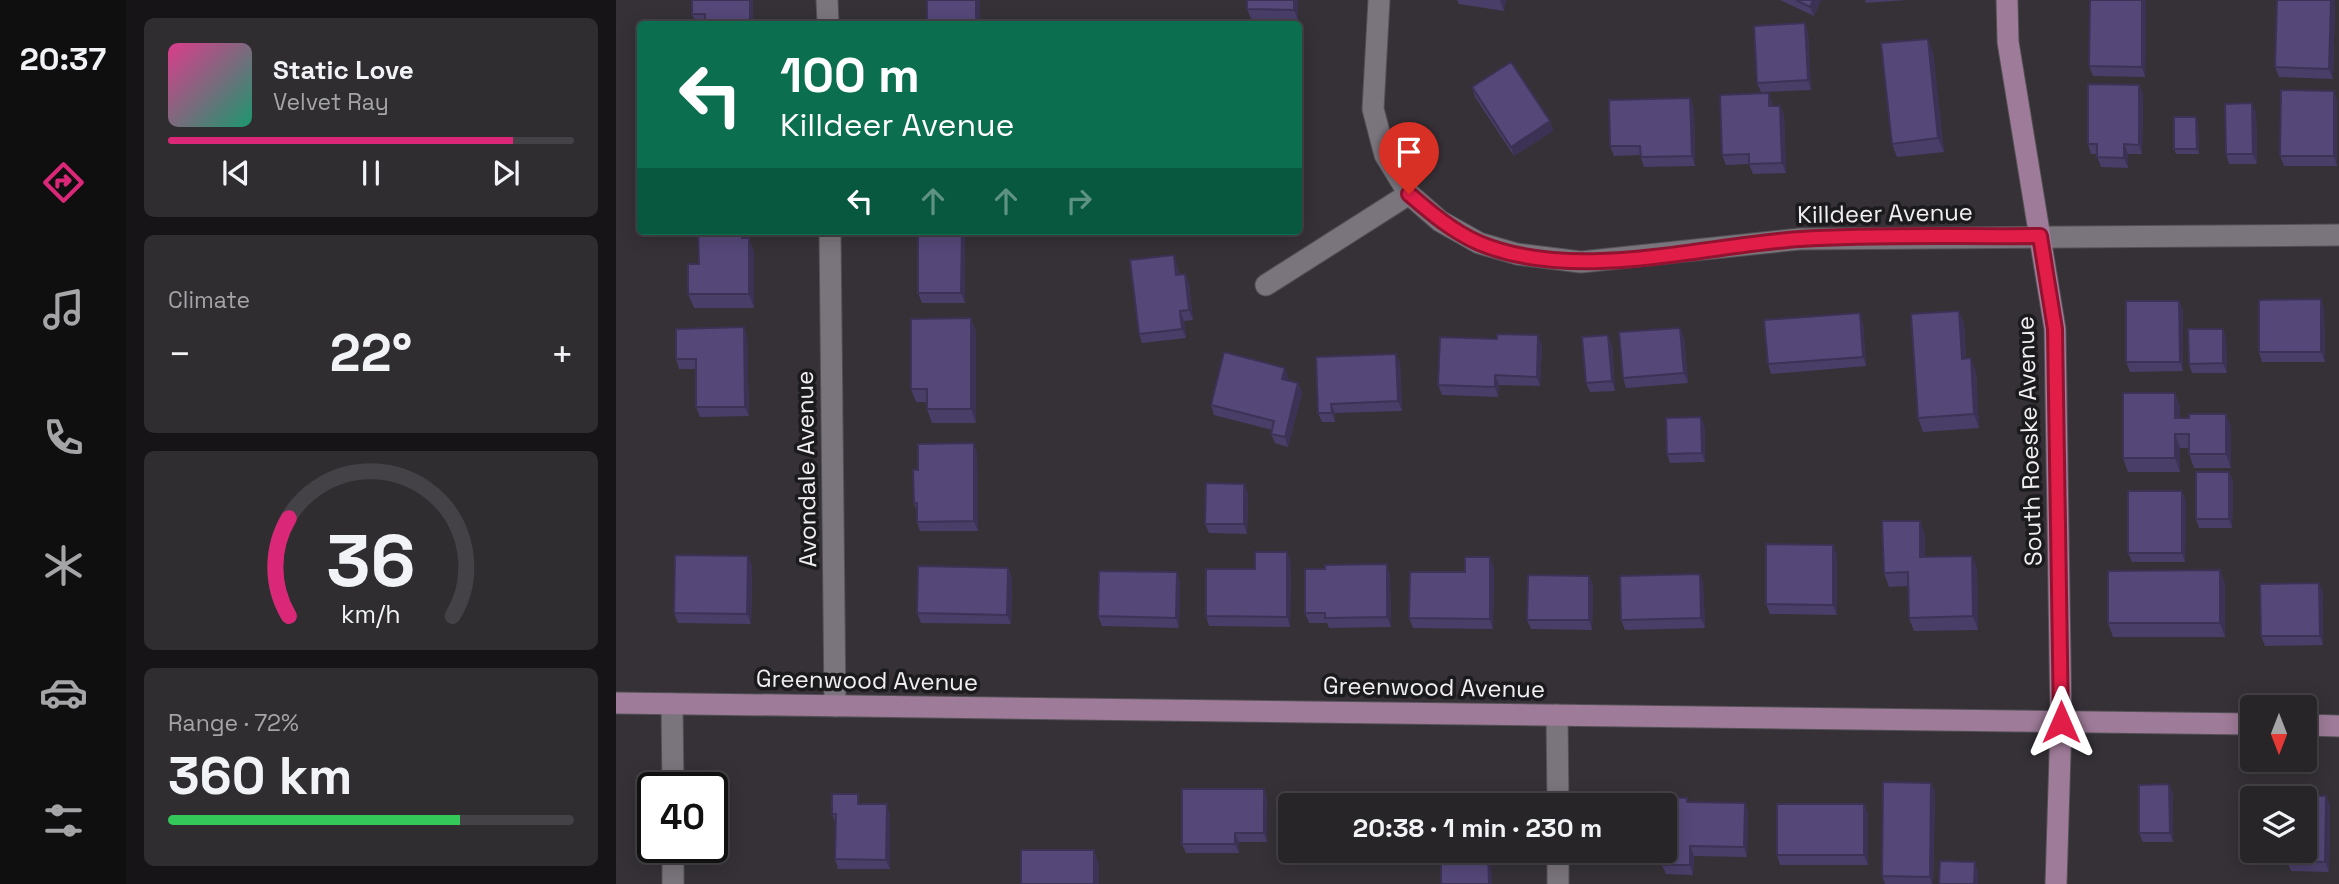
<!DOCTYPE html>
<meta charset="utf-8">
<style>
:root{--surface:#282529;--page:#302d31;--text:#f1f3f6;--muted:#a5a5a8;--line:#444246;--accent:#db2777}
body{margin:0;font-family:"Space Grotesk",sans-serif;background:var(--page);color:var(--text);height:100vh;display:flex;flex-direction:column;font-size:26px;white-space:nowrap}
*{box-sizing:border-box;margin:0}
p{font-size:23px;color:var(--muted)}
.icon{flex:none;width:38px;height:38px;fill:none;stroke:currentColor;stroke-width:2;stroke-linecap:round;stroke-linejoin:round}
.map{position:relative;flex:1;overflow:hidden}
.panel{display:flex;flex-direction:column;gap:18px;padding:18px;background:#161417;width:490px}
.panel>*{flex:none}
.top-card{position:absolute;left:21px;top:21px;width:665px;height:214px;border-radius:7px;box-shadow:0 4px 18px #0003,0 0 0 2px var(--line);background:#0b6e4f;color:#fff;overflow:hidden}
.needle{width:46px;rotate:180deg}
.fabs{position:absolute;left:1624px;top:695px;display:grid;gap:14px}
.fabs a{display:grid;place-items:center;width:77px;height:77px;border-radius:7px;background:var(--surface);box-shadow:0 4px 18px #0003,0 0 0 2px var(--line);font-size:35px}
.speed{position:absolute;left:21px;top:772px;display:flex;gap:14px;font-size:35px;font-weight:700;text-align:center}
.speed>*{display:grid;place-content:center;width:91px;height:91px;border-radius:50%;background:var(--surface);box-shadow:0 4px 18px #0003,0 0 0 2px var(--line);line-height:1}
.speed .limit{border:4px solid #111;border-radius:10px;background:#fff;color:#111}
.pin{position:absolute;display:grid;place-items:center;width:60px;height:60px;color:#fff;margin:-72px -30px;border-radius:50% 50% 50% 0;rotate:-45deg;box-shadow:0 0 7px #0007}
.pin .icon{rotate:45deg}
.me{position:absolute;width:77px;margin:-38px;rotate:0deg;stroke-linejoin:round;filter:drop-shadow(0 0 5px #0008)}
.turn{display:flex;align-items:center;gap:24px;height:147px;padding:0 28px;font-size:32px}
.turn .icon{width:91px;height:91px;stroke-width:2.5}
.turn b{display:block;font-size:49px;line-height:60px}
.lanes{display:flex;align-items:center;height:66px;padding:0 28px;background:#0003;justify-content:center;gap:35px;direction:ltr}
.lanes .off{opacity:.35}
.big{font-size:52px;font-weight:700;line-height:1.1}
.panel .widget{flex:1;display:flex;flex-direction:column;justify-content:center;gap:10px;min-width:0;padding:0 24px;border-radius:10px;background:var(--page)}
.panel .dial{align-items:center;gap:0}
.dial svg{height:182px;overflow:visible;fill:none;stroke:var(--line);stroke-width:7;stroke-linecap:round;text-anchor:middle}
.dial text{fill:var(--text);stroke:none}
.song{display:flex;align-items:center;gap:21px}
.cover{width:84px;height:84px;border-radius:10px;background:linear-gradient(135deg,hsl(330 70% 55%),hsl(160 70% 35%))}
.played{height:7px;border-radius:4px;background:linear-gradient(90deg,var(--accent) 85%,var(--line) 85%)}
.keys{display:flex;justify-content:space-around;direction:ltr}
.heat{display:flex;justify-content:space-between;align-items:center;font-size:38px;direction:ltr}
.charge{height:10px;border-radius:5px;background:linear-gradient(90deg,#34c759 72%,var(--line) 0)}
.trip{position:absolute;left:662px;top:793px;width:399px;height:70px;border-radius:7px;background:var(--surface);box-shadow:0 4px 18px #0003,0 0 0 2px var(--line);font-weight:700;line-height:70px;text-align:center}
main{display:flex;flex:1;min-height:0}
.tabs{display:flex;flex-direction:column;width:126px;justify-content:space-around;align-items:center;background:#100f10;color:var(--muted)}
.tabs .icon{width:49px;height:49px}
.tabs .active{color:var(--accent)}
.tabs b{font-size:32px;color:var(--text)}
.map>svg:first-child{display:block}
.lines{fill:none;stroke-linecap:round;stroke-linejoin:round}
.street-casing{stroke:#535055;stroke-width:23}
.secondary-casing{stroke:#535055;stroke-width:23}
.street{stroke:#7a757c;stroke-width:21}
.secondary{stroke:#9e7b98;stroke-width:21}
.wall{fill:#493e68}
.shaded-wall{fill:#3c3255}
.building{fill:#554879;stroke:#3c3255;stroke-width:2}
.route-casing{stroke:#92132f;stroke-width:18}
.route{stroke:#e11d48;stroke-width:12}
.labels{text-anchor:middle;dominant-baseline:central;stroke-width:7;stroke-linejoin:round;paint-order:stroke}
.street-label{font-size:24px;fill:#f1eef2;stroke:#1b1a1c}
</style>
<main>
<nav class="tabs">
<b>20:37</b>
<svg class="icon active" aria-label="directions" viewBox="0 0 24 24"><path d="M12 3l9 9-9 9-9-9zM9 14v-3h6M13 9l2 2-2 2"/></svg>
<svg class="icon" aria-label="music" viewBox="0 0 24 24"><path d="M9 18V5l10-2v13"/><circle cx="6" cy="18" r="3"/><circle cx="16" cy="16" r="3"/></svg>
<svg class="icon" aria-label="phone" viewBox="0 0 24 24"><path d="M5 4h4l2 5-3 2q2 4 5 5l2-3 5 2v4C11 20 4 13 5 4z"/></svg>
<svg class="icon" aria-label="climate" viewBox="0 0 24 24"><path d="M12 3v18M4 7l16 10M4 17L20 7"/></svg>
<svg class="icon" aria-label="car" viewBox="0 0 24 24"><path d="M5 17H2v-5l4-1 3-4h7l3 4 3 1v5h-3M9 17h6M6 11h13"/><circle cx="7" cy="17" r="2"/><circle cx="17" cy="17" r="2"/></svg>
<svg class="icon" aria-label="filters" viewBox="0 0 24 24"><path d="M4 7h16M4 17h16"/><circle cx="9" cy="7" r="2"/><circle cx="15" cy="17" r="2"/></svg>
</nav>
<section class="panel">
<div class="widget">
<div class="song"><i class="cover"></i><div><b>Static Love</b><p>Velvet Ray</p></div></div>
<div class="played"></div>
<div class="keys"><svg class="icon" aria-label="previous" viewBox="0 0 24 24"><path d="M18 5L8 12l10 7zM5 5v14"/></svg><svg class="icon" aria-label="pause" viewBox="0 0 24 24"><path d="M8 5v14M16 5v14"/></svg><svg class="icon" aria-label="next" viewBox="0 0 24 24"><path d="M6 5l10 7-10 7zM19 5v14"/></svg></div>
</div>
<div class="widget"><p>Climate</p>
<div class="heat"><a>−</a><b class="big">22°</b><a>+</a></div>
</div>
<div class="widget dial"><svg viewBox="0 0 100 80">
<path d="M14 69A42 42 0 1 1 86 69"/>
<path d="M14 69A42 42 0 0 1 14 26" stroke="#db2777"/>
<text x="50" y="56" font-size="32" font-weight="700">36</text>
<text x="50" y="72" font-size="11">km/h</text>
</svg></div>
<div class="widget"><p>Range · 72%</p><b class="big">360 km</b><div class="charge"></div></div>
</section>
<div class="map">
<svg width="1723" height="884" viewBox="0 0 1723 884">
<rect width="100%" height="100%" fill="#353137"/>
<g class="lines">
<g class="street-casing">
<path id="street" d="M211,0L212,24
M763,0L757,109L769,155L793,194L824,221L863,243L901,254L965,262L1184,239L1723,235
M214,231L219,706
M650,285L793,194
M56,704L57,788
M941,715L942,805
M57,847V884
M942,850V884"/>
</g>
<g class="secondary-casing">
<path id="secondary" d="M1391,0L1392,42L1439,329L1445,722L1440,884
M0,703L1636,724
M1689,725L1723,726"/>
</g>
<use href="#street" class="street"/>
<use href="#secondary" class="secondary"/>
</g>
<path class="wall" d="M137,0V24H80L76,14Z
M631,0H682V20L635,19L631,9Z
M841,0H890L888,11L843,4Z
M1164,0H1205L1198,16Z
M1249,0H1291L1250,3Z
M1530,0L1529,77L1477,76L1473,66Z
M1719,0L1717,79L1663,77L1659,67Z
M1192,33L1195,90L1145,92L1141,83Z
M1317,52L1328,152L1281,157L1276,144Z
M1523,85L1527,94L1526,154H1512V168L1485,167L1481,157V154H1475L1472,144Z
M856,87L934,121L937,131L898,156L859,97Z
M1153,93L1156,106H1164L1168,115L1170,173L1137,174L1133,164L1110,165L1106,155Z
M1721,100V166H1668L1664,156Z
M1078,108L1079,166L1028,167L1024,155L998,156L994,146Z
M1640,113L1641,164H1613L1610,154Z
M1582,122L1583,154H1560L1558,149Z
M131,231V238H133L138,252V308H78L72,294L83,264Z
M349,231V303H306L302,293Z
M558,255L561,265L563,275L569,274L573,283L577,320L568,321L570,338L526,343L523,334Z
M1705,299L1708,309L1709,362H1646L1643,352Z
M1563,301L1567,310V371L1514,372L1510,362Z
M1343,311L1348,324L1350,359L1360,372L1363,428L1307,432L1302,418Z
M355,318L360,332V423H316L311,409V402H300L295,389Z
M1247,323L1250,366L1155,374L1152,364Z
M128,327L131,337L133,416L84,417L80,407V369H63L60,359Z
M1607,329L1610,338L1611,373H1576L1573,364Z
M1068,337L1072,383L1010,388L1007,378Z
M926,345L924,386L883,385L882,397L826,395L822,385Z
M996,345L999,391L974,392L970,383Z
M700,357L784,363L786,411L719,413V422H706L702,413Z
M672,377L671,380L682,383L686,393L672,447L659,443L655,434L656,430L598,415L595,405Z
M1559,393L1564,407V418L1610,414L1615,428V468H1578L1573,454V448H1564V472H1512L1507,458Z
M1089,427V462L1054,463L1051,454Z
M361,453L362,531H304L301,522V512L298,503L302,470Z
M1613,472L1617,482L1616,528H1583L1580,519Z
M628,484L632,494L631,534L593,533L589,524Z
M1566,491L1570,501L1569,562H1516L1512,553Z
M1309,534V557L1356,556L1361,569L1362,630L1298,631L1293,618L1292,586L1273,587L1268,573Z
M1221,555V615L1154,614L1150,604Z
M132,556L136,566L135,624L62,623L58,613Z
M675,562L674,627L593,626L590,616L639,569Z
M878,567L877,629L797,628L793,618L849,572Z
M392,568L396,578L395,624L305,623L301,613Z
M1604,570L1609,584V637H1497L1492,623Z
M561,572L564,582L563,628L486,626L482,616Z
M774,574L775,627L713,628L711,623H693L689,613Z
M1084,574L1087,584L1089,628L1009,630L1005,620Z
M973,576L977,586L976,630L915,629L911,620Z
M1703,583L1707,593V645L1649,646L1645,636Z
M1315,783L1319,792L1317,884H1269L1266,876Z
M1553,784L1557,794V842H1527L1523,833Z
M648,789L651,799V842H623V853H570L566,844Z
M1710,796L1714,805L1713,872L1675,871L1671,861Z
M1072,802L1129,803L1132,813L1131,857L1078,856L1077,875L1050,874L1046,865Z
M245,804L274,814V869H222L219,859L220,824L216,814Z
M1252,814V865H1164L1161,855Z
M685,850H711V857L687,856Z"/>
<path class="shaded-wall" d="M134,0H137V24H134Z
M360,0H364V24H360Z
M678,0H682V20L678,10Z
M885,0H890L888,11L884,1Z
M1197,0H1205L1198,16L1194,7Z
M1526,0H1530L1529,77L1526,67Z
M1715,0H1719L1717,79L1713,69Z
M1189,23L1192,33L1195,90L1192,80Z
M1312,39L1317,52L1328,152L1322,138Z
M1523,85L1527,94L1526,154L1523,145Z
M1718,91L1721,100V166L1718,156Z
M1153,93L1156,103V116L1153,106Z
M1074,98L1078,108L1079,166L1076,156Z
M1636,103L1640,113L1641,164L1637,154Z
M1164,106L1168,115L1170,173L1166,163Z
M1580,117L1582,122L1583,154L1581,149Z
M934,121L937,131L898,156L895,147Z
M1508,144L1512,154V168L1508,158Z
M126,231H131V252L126,238Z
M346,231H349V303L345,293Z
M133,238L138,252V308L133,294Z
M558,255L561,265L564,285L560,275Z
M569,274L573,283L577,320L573,310Z
M1705,299L1708,309L1709,362L1705,352Z
M1563,301L1567,310V371L1564,362Z
M564,311L568,321L570,338L566,329Z
M1343,311L1348,324L1351,373L1346,359Z
M1244,313L1247,323L1250,366L1247,357Z
M355,318L360,332V423L355,409Z
M128,327L131,337L133,416L129,407Z
M1064,328L1068,337L1072,383L1068,373Z
M1607,329L1610,338L1611,373L1607,363Z
M922,335L926,345L924,386L921,377Z
M992,335L996,345L999,391L996,381Z
M780,354L784,363L786,411L782,401Z
M1355,358L1360,372L1363,428L1358,414Z
M669,368L672,377L669,388L666,379Z
M879,375L883,385L882,397L879,387Z
M682,383L686,393L672,447L669,437Z
M1559,393L1564,407V432L1559,418Z
M715,404L719,413V422L716,413Z
M1610,414L1615,428V468L1610,454Z
M1085,417L1089,427V462L1086,453Z
M1559,434L1564,448V472L1559,458Z
M358,443L361,453L362,531L358,521Z
M1613,472L1617,482L1616,528L1613,519Z
M628,484L632,494L631,534L628,524Z
M1566,491L1570,501L1569,562L1566,553Z
M1304,521L1309,534V571L1304,557Z
M1217,545L1221,555V615L1217,605Z
M671,552L675,562L674,627L671,617Z
M132,556L136,566L135,624L131,614Z
M1356,556L1361,569L1362,630L1357,616Z
M874,557L878,567L877,629L874,619Z
M771,564L774,574L775,627L771,617Z
M392,568L396,578L395,624L391,615Z
M1604,570L1609,584V637L1604,623Z
M561,572L564,582L563,628L560,618Z
M1084,574L1087,584L1089,628L1085,618Z
M973,576L977,586L976,630L973,620Z
M1703,583L1707,593V645L1704,636Z
M1315,783L1319,792L1317,884H1316L1314,877Z
M1553,784L1557,794V842L1554,833Z
M648,789L651,799V842L648,833Z
M1710,796L1714,805L1713,872L1709,862Z
M1129,803L1132,813L1131,857L1128,847Z
M271,804L274,814V869L270,860Z
M1248,804L1252,814V865L1248,855Z
M619,833L623,842V853L619,844Z
M1074,846L1078,856L1077,875L1074,865Z
M478,850L483,864V884H478Z
M872,850L875,859L876,884H873Z
M1359,862L1362,872V884H1358Z"/>
<path class="building" d="M76,0H134V24H89V14H76Z
M311,0H360V24H311Z
M631,0H678V10L631,9Z
M1180,0H1197L1194,7Z
M1474,0H1526V67L1473,66Z
M1661,0H1715L1713,69L1659,67Z
M1189,23L1192,80L1141,83L1138,26Z
M1312,39L1322,138L1276,144L1265,43Z
M895,62L934,121L895,147L856,87Z
M1472,84L1523,85V145L1508,144V158L1481,157V144H1472Z
M1665,90L1718,91V156H1664Z
M1153,93V106H1164L1166,163L1133,164V154L1106,155L1104,95Z
M1074,98L1076,156L1025,157L1024,146H994L993,100Z
M1636,103L1637,154H1610L1609,104Z
M1558,117H1580L1581,149H1558Z
M82,231H126V238H133V294H72V264H83Z
M302,231H346L345,293H302Z
M558,255L560,275L569,274L573,310L564,311L566,329L523,334L514,260Z
M1705,299V352H1643V300Z
M1510,301H1563L1564,362H1510Z
M1343,311L1346,359L1355,358L1358,414L1302,418L1295,314Z
M1244,313L1247,357L1152,364L1148,320Z
M355,318V409H311V389H295V319Z
M128,327L129,407H80V359H60V329Z
M1064,328L1068,373L1007,378L1003,332Z
M1572,329H1607V363L1573,364Z
M881,334L922,335L921,377L879,375V387L822,385L824,337L881,339Z
M992,335L996,381L970,383L966,337Z
M608,352L669,368L666,379L682,383L669,437L655,434L658,421L595,405Z
M780,354L782,401L715,404L716,413H702L700,357Z
M1507,393H1559V418H1573V414H1610V454H1573V434H1559V458H1507Z
M1085,417L1086,453L1051,454L1050,418Z
M358,443V521L301,522V503H298L297,470H302V444Z
M1580,472H1613V519H1580Z
M590,483L628,484V524H589Z
M1512,491H1566V553H1512Z
M1266,521H1304V557L1356,556L1357,616L1293,618L1292,572L1268,573Z
M1150,544L1217,545V605L1150,604Z
M639,552H671V617L590,616V569H639Z
M59,555L132,556L131,614L58,613Z
M849,557H874V619L793,618L794,572H849Z
M771,564V617L709,618V613H689V569H709V565Z
M302,566L392,568L391,615L301,613Z
M1604,570V623H1492V571Z
M483,571L561,572L560,618L482,616Z
M1084,574L1085,618L1005,620L1004,576Z
M912,575L973,576V620H911Z
M1703,583L1704,636H1645L1644,584Z
M1267,782L1315,783L1314,877L1266,876Z
M1553,784L1554,833H1523V785Z
M566,789H648V833H619V844H566Z
M216,794H242V804H271L270,860L219,859L220,814H216Z
M685,794L759,796V805H684Z
M1672,795L1710,796L1709,862L1671,861L1672,850H1689V798H1672Z
M1048,797L1071,798V802L1129,803L1128,847L1074,846V865H1046L1047,850H1048Z
M1161,804H1248V855H1161Z
M405,850H478V884H405Z
M825,850H872L873,884H825Z
M1324,861L1359,862L1358,884H1323Z"/>
<g class="lines">
<g class="route-casing">
<path id="route" d="M793,194C815,213 836,231 863,243C959,283 1083,246 1184,239C1263,234 1344,237 1424,236L1439,329L1445,722"/>
</g>
<use href="#route" class="route"/>
</g>
<g class="labels">
<g class="street-label">
<text transform="translate(1269 213) rotate(-1)">Killdeer Avenue</text>
<text transform="translate(1413 441) rotate(-92)">South Roeske Avenue</text>
<text transform="translate(190 469) rotate(-91)">Avondale Avenue</text>
<text transform="translate(251 680) rotate(1)">Greenwood Avenue</text>
<text transform="translate(818 687) rotate(1)">Greenwood Avenue</text>
</g>
</g>
</svg>
<div class="fabs">
<a><svg class="needle" viewBox="-14 -14 28 28"><path d="M0-13l5 13h-10z" fill="#e53935"/><path d="M0 13l5-13h-10z" fill="#a5a5a8"/></svg></a>
<a><svg class="icon" aria-label="layers" viewBox="0 0 24 24"><path d="M12 4l9 5-9 5-9-5zM3 14l9 5 9-5"/></svg></a>
</div>
<div class="speed"><div class="limit">40</div></div>
<div class="pin" style="left:793px;top:194px;background:#d93025"><svg class="icon" aria-label="arrive" viewBox="0 0 24 24"><path d="M6 21V4h12l-3 4 3 4H6"/></svg></div>
<svg class="me" style="left:1445px;top:722px" viewBox="-20 -20 40 40"><path d="M0-17L14 15 0 8-14 15z" fill="#e11d48" stroke="#fff" stroke-width="4"/></svg>
<div class="trip">20:38 · 1 min · 230 m</div>
<div class="top-card">
<div class="turn"><svg class="icon" aria-label="left" viewBox="0 0 24 24"><path d="M17 20v-9H6M10 6l-5 5 5 5"/></svg><div><b>100 m</b>Killdeer Avenue</div></div>
<div class="lanes"><svg class="icon" aria-label="left" viewBox="0 0 24 24"><path d="M17 20v-9H6M10 6l-5 5 5 5"/></svg><svg class="icon off" aria-label="ahead" viewBox="0 0 24 24"><path d="M12 20V5M6 11l6-6 6 6"/></svg><svg class="icon off" aria-label="ahead" viewBox="0 0 24 24"><path d="M12 20V5M6 11l6-6 6 6"/></svg><svg class="icon off" aria-label="right" viewBox="0 0 24 24"><path d="M7 20v-9h11M14 6l5 5-5 5"/></svg></div>
</div>
</div>
</main>
